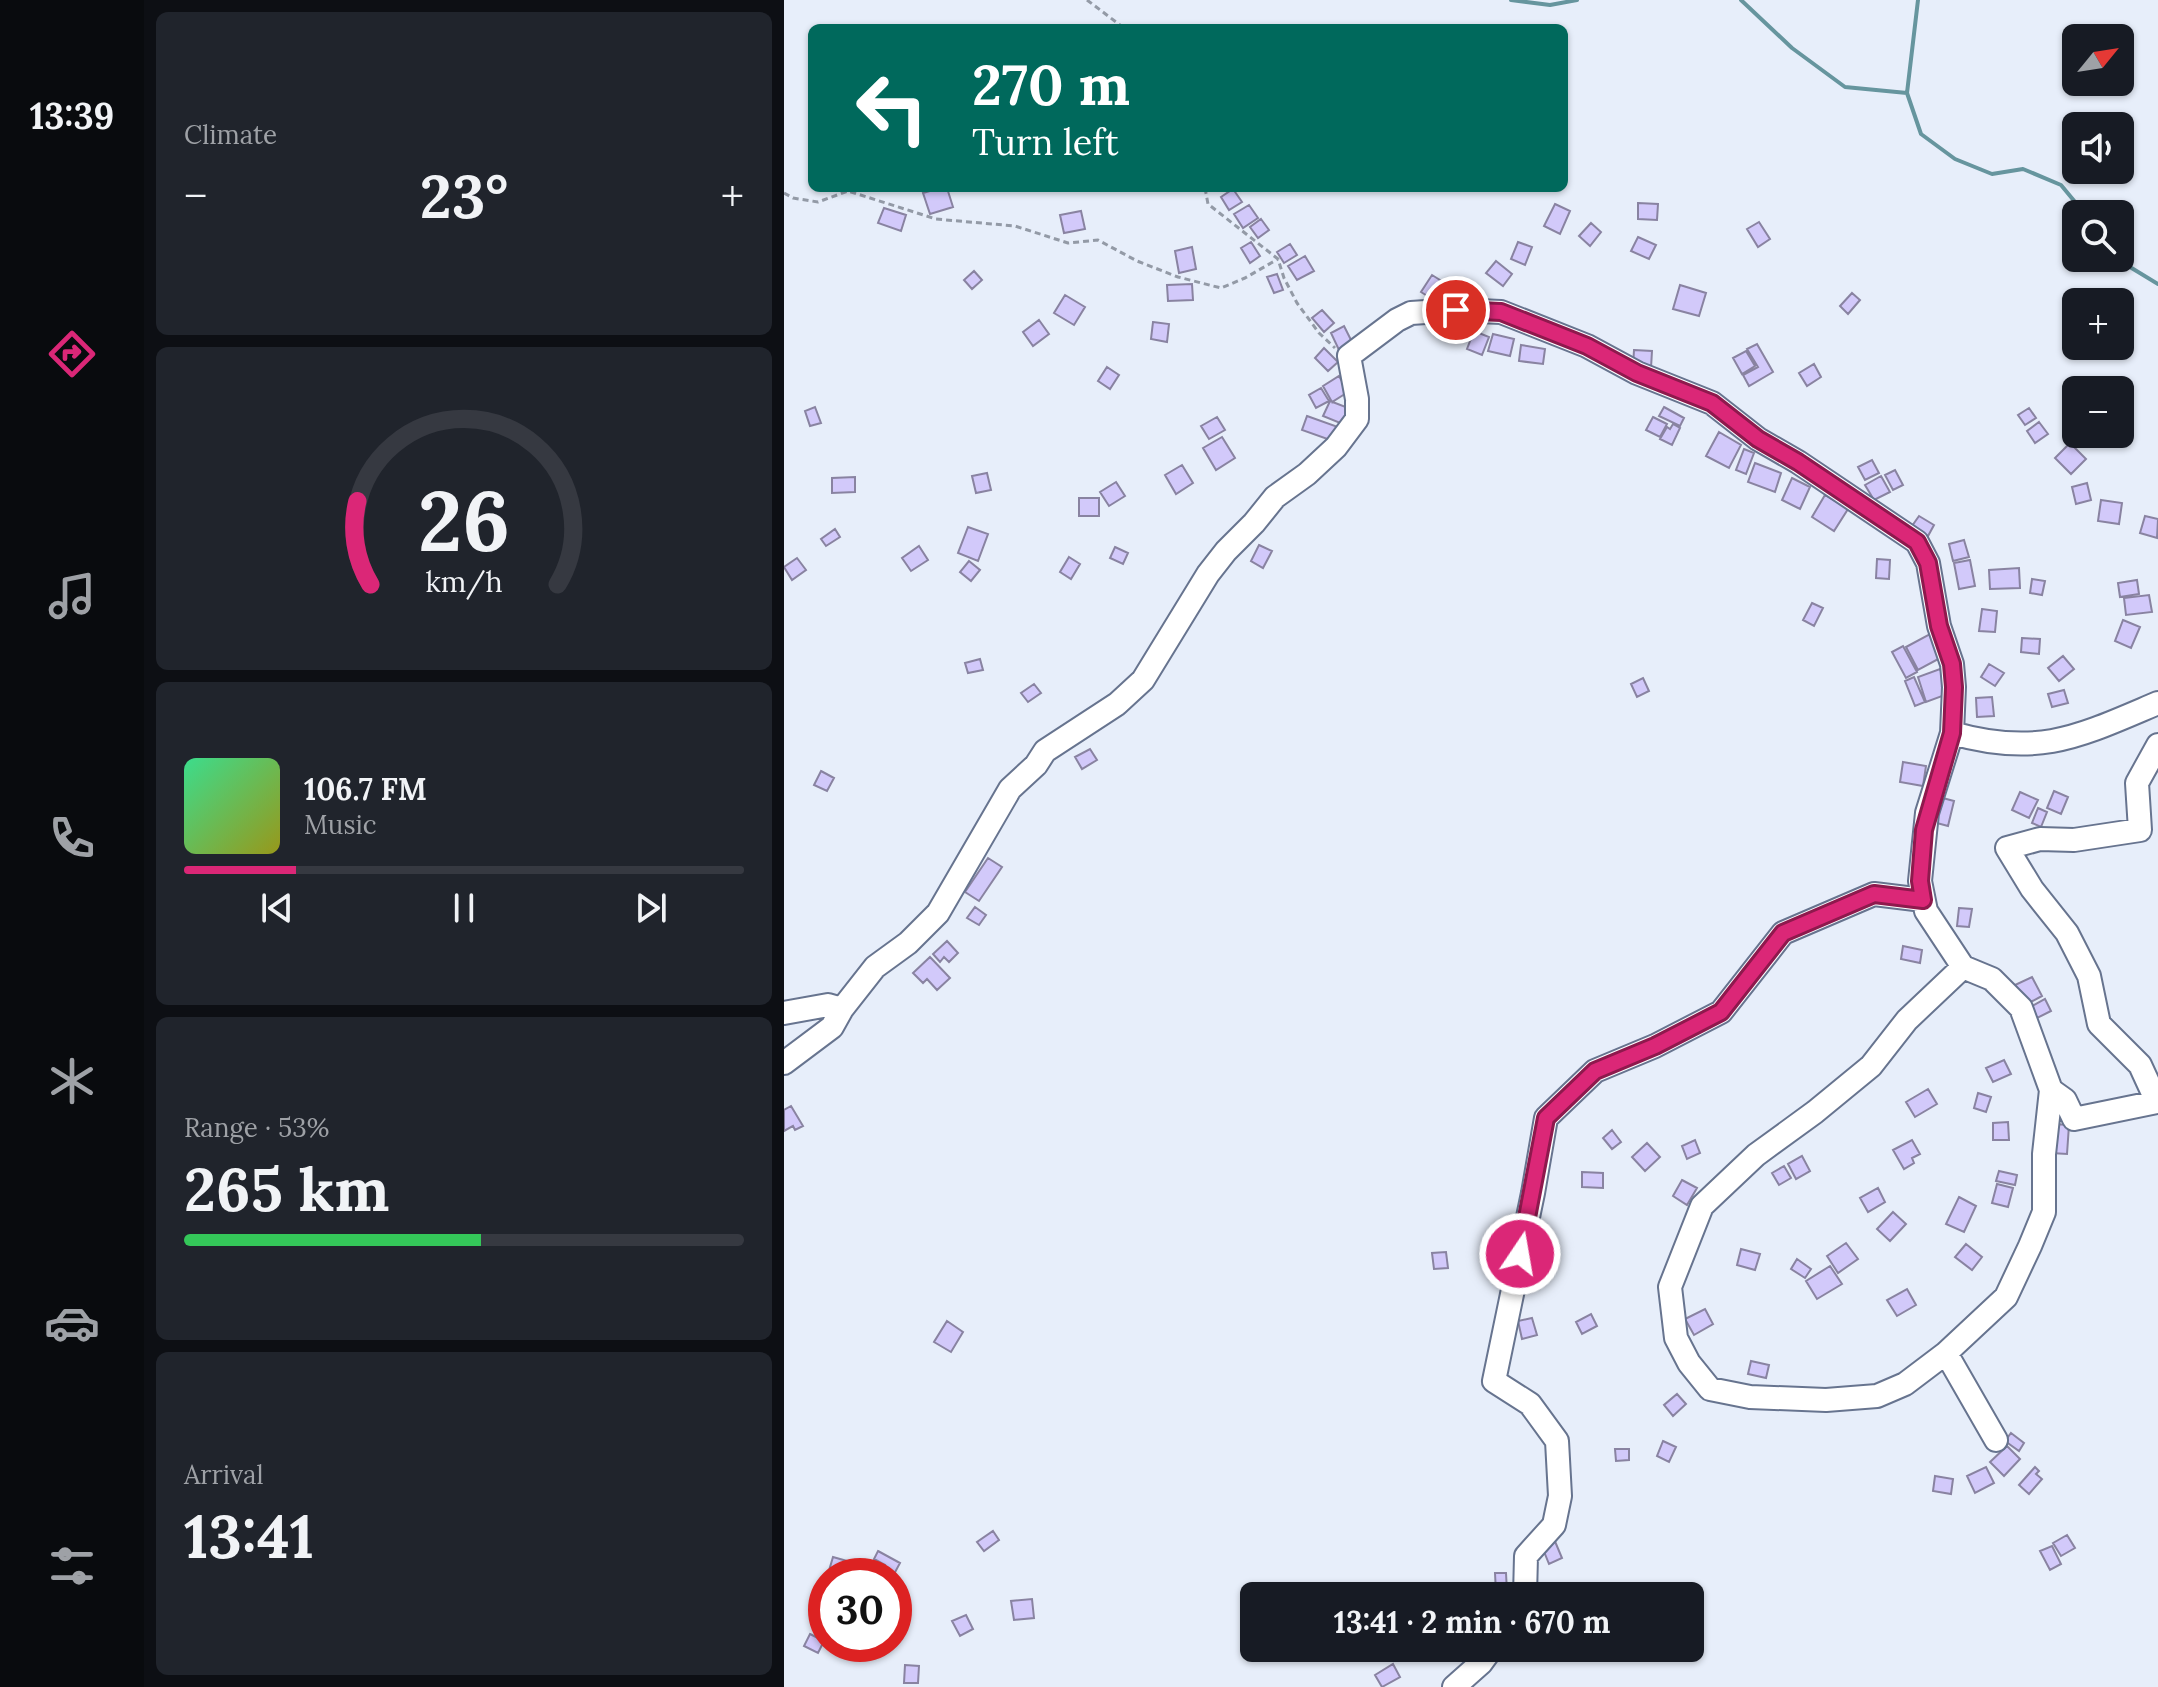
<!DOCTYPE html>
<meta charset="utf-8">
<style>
:root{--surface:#171b24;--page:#20242c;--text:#f1f3f6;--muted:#9ea1a6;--line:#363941;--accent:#db2777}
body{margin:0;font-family:Lora,serif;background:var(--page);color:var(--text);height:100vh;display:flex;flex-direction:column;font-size:30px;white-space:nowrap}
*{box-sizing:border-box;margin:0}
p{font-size:26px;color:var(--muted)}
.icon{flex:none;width:44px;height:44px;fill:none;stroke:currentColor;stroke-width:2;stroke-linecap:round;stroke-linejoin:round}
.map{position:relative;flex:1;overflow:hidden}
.panel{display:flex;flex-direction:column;gap:12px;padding:12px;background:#0d0f14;width:640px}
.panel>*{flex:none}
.banner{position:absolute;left:24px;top:24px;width:760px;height:168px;border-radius:12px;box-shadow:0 2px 6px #0004;background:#00695c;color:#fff;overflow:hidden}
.needle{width:52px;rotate:60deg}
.tools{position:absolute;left:1278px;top:24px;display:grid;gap:16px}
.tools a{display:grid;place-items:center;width:72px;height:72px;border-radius:12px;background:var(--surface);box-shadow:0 2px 6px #0004;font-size:40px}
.speed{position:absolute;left:24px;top:1558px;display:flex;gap:16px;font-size:40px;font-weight:700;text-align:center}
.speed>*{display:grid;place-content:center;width:104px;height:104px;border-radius:50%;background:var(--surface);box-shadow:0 2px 6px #0004;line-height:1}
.speed .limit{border:12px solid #d22;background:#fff;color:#111}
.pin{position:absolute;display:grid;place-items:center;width:68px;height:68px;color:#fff;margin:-34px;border:4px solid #fff;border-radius:50%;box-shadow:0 2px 8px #0007}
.me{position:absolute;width:88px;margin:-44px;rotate:12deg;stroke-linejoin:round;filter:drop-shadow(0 0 6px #0008)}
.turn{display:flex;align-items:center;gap:28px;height:168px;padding:0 32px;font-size:36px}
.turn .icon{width:104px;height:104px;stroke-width:2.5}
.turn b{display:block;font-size:56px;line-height:68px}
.big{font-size:60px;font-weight:700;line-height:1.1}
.panel .card{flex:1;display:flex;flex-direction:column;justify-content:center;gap:12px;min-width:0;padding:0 28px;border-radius:12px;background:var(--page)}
.panel .dial{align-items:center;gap:0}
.dial svg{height:208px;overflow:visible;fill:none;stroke:var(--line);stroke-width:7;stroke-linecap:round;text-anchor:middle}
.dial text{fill:var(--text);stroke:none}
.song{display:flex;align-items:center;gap:24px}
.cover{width:96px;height:96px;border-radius:12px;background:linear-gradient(135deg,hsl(150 70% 55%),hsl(60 70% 35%))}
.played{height:8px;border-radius:4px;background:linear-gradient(90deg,var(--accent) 20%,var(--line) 20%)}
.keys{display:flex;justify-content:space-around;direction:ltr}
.heat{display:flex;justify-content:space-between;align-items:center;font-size:44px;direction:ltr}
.charge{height:12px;border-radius:6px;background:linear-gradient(90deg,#34c759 53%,var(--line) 0)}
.trip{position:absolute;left:456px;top:1582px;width:464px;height:80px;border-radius:12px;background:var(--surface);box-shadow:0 2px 6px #0004;font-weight:700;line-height:80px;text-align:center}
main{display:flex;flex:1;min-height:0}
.dock{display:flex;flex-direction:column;width:144px;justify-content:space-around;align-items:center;background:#090b0e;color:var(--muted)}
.dock .icon{width:56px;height:56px}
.dock .on{color:var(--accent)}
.dock b{font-size:36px;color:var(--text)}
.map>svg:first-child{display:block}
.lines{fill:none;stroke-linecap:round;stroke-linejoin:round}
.stream{stroke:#66959e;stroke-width:4}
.building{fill:#d2c9fa;stroke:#8983a1;stroke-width:2}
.minor-casing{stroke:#67748f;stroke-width:26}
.path{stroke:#939aa6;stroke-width:3;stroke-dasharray:6 4;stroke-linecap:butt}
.minor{stroke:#fff;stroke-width:22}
.route-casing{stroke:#8e194d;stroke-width:20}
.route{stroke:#db2777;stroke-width:14}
</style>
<main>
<nav class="dock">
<b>13:39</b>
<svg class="icon on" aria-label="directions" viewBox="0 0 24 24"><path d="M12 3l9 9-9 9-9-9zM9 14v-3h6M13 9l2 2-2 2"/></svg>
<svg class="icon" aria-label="music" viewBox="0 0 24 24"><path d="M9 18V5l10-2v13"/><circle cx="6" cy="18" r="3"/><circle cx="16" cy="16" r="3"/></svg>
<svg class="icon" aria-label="phone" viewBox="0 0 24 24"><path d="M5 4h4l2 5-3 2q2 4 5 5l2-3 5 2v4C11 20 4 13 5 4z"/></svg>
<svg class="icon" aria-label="climate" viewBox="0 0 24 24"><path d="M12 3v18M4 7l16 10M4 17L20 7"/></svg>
<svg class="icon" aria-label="car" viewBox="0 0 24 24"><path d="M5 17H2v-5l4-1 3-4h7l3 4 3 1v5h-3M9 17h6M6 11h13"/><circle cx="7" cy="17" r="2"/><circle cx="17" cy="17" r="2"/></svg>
<svg class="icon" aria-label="filters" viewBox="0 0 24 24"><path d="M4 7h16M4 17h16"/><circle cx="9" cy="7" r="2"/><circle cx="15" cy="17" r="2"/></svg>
</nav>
<section class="panel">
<div class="card"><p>Climate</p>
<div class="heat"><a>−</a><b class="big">23°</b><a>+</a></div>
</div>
<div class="card dial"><svg viewBox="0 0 100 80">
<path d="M14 69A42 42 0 1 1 86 69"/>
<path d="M14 69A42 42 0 0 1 9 37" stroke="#db2777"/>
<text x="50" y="56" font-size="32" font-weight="700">26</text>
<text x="50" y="72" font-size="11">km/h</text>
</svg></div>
<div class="card">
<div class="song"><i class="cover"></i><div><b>106.7 FM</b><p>Music</p></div></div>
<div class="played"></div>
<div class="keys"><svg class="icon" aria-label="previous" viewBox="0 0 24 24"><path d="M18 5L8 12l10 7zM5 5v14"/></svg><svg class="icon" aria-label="pause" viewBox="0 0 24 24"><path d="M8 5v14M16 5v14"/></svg><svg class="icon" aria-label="next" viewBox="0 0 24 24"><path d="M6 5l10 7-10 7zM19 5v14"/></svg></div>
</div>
<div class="card"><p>Range · 53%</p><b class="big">265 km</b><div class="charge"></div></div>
<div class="card"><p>Arrival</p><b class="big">13:41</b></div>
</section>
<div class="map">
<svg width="1374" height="1687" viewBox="0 0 1374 1687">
<rect width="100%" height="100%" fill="#e7eefa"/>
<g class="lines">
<path class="stream" d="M727,0L766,5L793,0
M957,0L1008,48L1061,87L1123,93
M1134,0L1123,93L1137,134L1171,159L1208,174L1239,169L1277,185L1301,214
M1336,257L1341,264L1374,284"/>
</g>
<path class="building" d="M156,188H163L169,207L146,214L139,193Z
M449,189L458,202L445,210L437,197Z
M854,203L874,204L873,220L854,219Z
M771,204L786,211L776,234L760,226Z
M465,205L474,218L459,228L450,214Z
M100,208L122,215L117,231L94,223Z
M297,211L301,229L280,233L276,215Z
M477,219L485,230L474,238L466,227Z
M975,222L986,239L974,247L963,229Z
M807,223L817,232L806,246L795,236Z
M854,237L872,245L865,259L847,251Z
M467,242L476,256L466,263L457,248Z
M734,242L748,247L741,265L727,259Z
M506,244L513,255L500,263L493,252Z
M408,247L412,269L395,273L391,251Z
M521,256L530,271L513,280L504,266Z
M712,261L728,274L719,286L702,273Z
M190,271L198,280L188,289L180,280Z
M493,274L499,290L490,293L483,277Z
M648,275L664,285L653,302L637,292Z
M408,284L409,300L384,301L383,285Z
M896,285L922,293L915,316L889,309Z
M1068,293L1076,300L1064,314L1056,306Z
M281,295L301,307L290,325L270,313Z
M538,310L550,323L540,332L528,318Z
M255,320L265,334L249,346L239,332Z
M369,322L385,324L383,342L367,339Z
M560,326L568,342L555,350L547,333Z
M690,331L705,337L698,355L683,349Z
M709,334L730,339L726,356L704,351Z
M973,344L989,372L965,386L959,375L974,367L963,349Z
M737,345L761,349L759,364L735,361Z
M540,348L554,362L544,371L531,358Z
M850,350L868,351L867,368L849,367Z
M962,351L971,366L958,374L949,358Z
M1030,364L1037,377L1023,386L1015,373Z
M323,367L335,375L326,389L314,381Z
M555,376L564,392L548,402L539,386Z
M537,388L545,401L532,408L525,395Z
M546,401L567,409L561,425L539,416Z
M31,407L37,423L26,426L21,411Z
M880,407L900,418L896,426L875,416Z
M1245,408L1252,418L1241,425L1234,415Z
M523,416L554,427L549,441L518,430Z
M433,417L441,430L425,439L417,426Z
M869,417L883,424L876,437L862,430Z
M1255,422L1264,434L1251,443L1243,431Z
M889,424L896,428L888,445L876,439L883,427L886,429Z
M935,432L957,445L945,468L922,456Z
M438,437L451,458L432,470L419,448Z
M1286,443L1302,459L1287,474L1271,458Z
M960,449L970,453L962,474L952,470Z
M1088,460L1095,473L1081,480L1074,467Z
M971,463L997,473L991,492L964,482Z
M398,465L409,483L392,494L381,475Z
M1111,470L1119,485L1109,490L1101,475Z
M203,473L207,490L192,493L188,476Z
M1097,476L1106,492L1090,500L1081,485Z
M71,477V492L48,493V478Z
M1008,478L1026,487L1016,509L998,500Z
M332,482L341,496L325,506L316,492Z
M1303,483L1307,500L1292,504L1288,487Z
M1041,495L1064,509L1050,531L1028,517Z
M295,498H315V516H295Z
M1317,500L1338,503L1335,524L1314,521Z
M1135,516L1150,525L1144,536L1128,526Z
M1361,516L1374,519L1373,538L1356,533Z
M184,527L204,534L194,561L174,553Z
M51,529L56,537L42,546L37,539Z
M1180,540L1185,557L1169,561L1165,544Z
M475,545L488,551L479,568L467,561Z
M135,546L144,560L127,571L118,558Z
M331,547L344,553L339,564L326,558Z
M285,557L296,564L287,579L276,572Z
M13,558L22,570L8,580L0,567Z
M1093,559L1106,560L1105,579L1092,578Z
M1186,560L1191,586L1175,589L1170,563Z
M185,561L196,570L187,581L176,572Z
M1235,568L1236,588L1206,589L1205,570Z
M1248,579L1261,581L1258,595L1246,593Z
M1353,580L1355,594L1336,597L1334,583Z
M1365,595L1368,612L1342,615L1340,598Z
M1028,603L1039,608L1030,626L1019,620Z
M1198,609L1213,611L1211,632L1195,631Z
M1339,620L1356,627L1347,648L1331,641Z
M1146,634L1158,657L1134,670L1122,647Z
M1238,638L1256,639L1255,654L1237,652Z
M1119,646L1133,672L1122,678L1108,652Z
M1279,656L1290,669L1275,681L1264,668Z
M196,659L199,670L184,673L181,663Z
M1205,664L1220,673L1211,686L1197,677Z
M1156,669L1162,685L1158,687L1161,695L1142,702L1134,677Z
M1130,677L1141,702L1131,706L1121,681Z
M859,678L865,691L853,697L847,684Z
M250,684L257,693L244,702L237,693Z
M1280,690L1284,703L1268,707L1264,694Z
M1208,697L1210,716L1193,717L1192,698Z
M306,749L313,760L298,769L291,757Z
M1119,762L1142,766L1139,786L1116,782Z
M37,771L50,778L43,791L30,785Z
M1270,791L1284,797L1277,814L1263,808Z
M1236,792L1254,800L1245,818L1228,810Z
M1155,797L1170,801L1164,826L1149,822Z
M1254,808L1263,812L1257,827L1248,823Z
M204,858L218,867L195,901L181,892Z
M191,907L202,915L195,925L183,918Z
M1175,908L1188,909L1185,927L1173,926Z
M163,941L174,953L165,962L160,957L156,962L149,954Z
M1119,946L1138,950L1136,963L1117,959Z
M146,957L166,978L153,990L143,979L139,983L129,973Z
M1248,977L1258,996L1241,1005L1231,985Z
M1261,999L1267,1011L1249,1020L1243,1009Z
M1220,1060L1227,1074L1209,1082L1202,1068Z
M1144,1089L1153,1104L1131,1117L1122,1102Z
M1194,1093L1207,1097L1202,1112L1190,1108Z
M7,1106L19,1126L11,1130L9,1126L0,1131V1110Z
M1224,1122L1225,1140H1209V1123Z
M1269,1124L1285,1125L1283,1154L1267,1153Z
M828,1130L837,1142L828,1149L819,1138Z
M911,1140L916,1153L903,1159L898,1146Z
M1128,1140L1136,1154L1128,1158L1130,1163L1120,1169L1109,1150Z
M863,1143L876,1157L861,1171L848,1157Z
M1018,1156L1026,1171L1012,1179L1004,1164Z
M1000,1166L1007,1178L995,1185L988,1173Z
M1215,1171L1233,1175L1231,1185L1212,1181Z
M798,1172L819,1173V1188L798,1187Z
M898,1180L913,1188L903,1205L889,1196Z
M1213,1184L1229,1188L1224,1207L1208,1203Z
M1094,1188L1101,1202L1084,1212L1076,1198Z
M1175,1197L1192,1206L1180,1232L1162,1224Z
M1109,1212L1122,1224L1106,1241L1093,1229Z
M1062,1243L1074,1259L1054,1273L1043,1256Z
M1182,1244L1198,1257L1188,1270L1171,1257Z
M957,1249L976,1254L971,1270L953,1265Z
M662,1252L664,1268L650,1269L648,1253Z
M1013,1259L1027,1269L1021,1278L1007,1269Z
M1046,1266L1058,1284L1033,1299L1022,1281Z
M1123,1289L1132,1305L1113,1316L1103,1300Z
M921,1309L929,1324L910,1335L901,1319Z
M807,1314L813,1326L798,1334L792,1322Z
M748,1318L753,1335L738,1339L734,1321Z
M163,1321L179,1332L167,1352L150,1342Z
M967,1361L985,1365L982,1378L964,1374Z
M893,1394L902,1404L889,1416L880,1405Z
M1227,1433L1240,1443L1235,1451L1221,1441Z
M879,1441L892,1447L885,1462L873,1456Z
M1223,1446L1236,1459L1220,1476L1206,1462Z
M831,1449H845V1460L832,1461Z
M1202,1467L1210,1483L1191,1493L1183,1476Z
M1251,1467L1255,1471L1252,1474L1258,1479L1245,1494L1235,1485Z
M1151,1476L1169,1479L1167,1494L1149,1491Z
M209,1531L215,1540L200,1551L193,1542Z
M1283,1535L1291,1548L1277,1556L1269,1543Z
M770,1539L778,1558L765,1564L757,1544Z
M1268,1546L1277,1564L1266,1570L1256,1551Z
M94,1551L116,1563L109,1576L98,1572L101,1565L90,1559Z
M49,1557L63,1561L59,1576L44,1574Z
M711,1573H722L723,1592L712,1593Z
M248,1599L250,1618L230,1620L227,1601Z
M182,1615L189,1629L176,1636L168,1621Z
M26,1634L40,1641L34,1653L20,1646Z
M609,1664L616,1677L598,1687L591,1675Z
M121,1665L135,1666L134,1683H120Z"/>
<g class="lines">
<g class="minor-casing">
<path id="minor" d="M1168,733C1255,758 1296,736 1374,703
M58,1009L91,967L124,943L154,913L226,789L252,765L261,751L333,704L359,680L424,574L442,551L470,523L491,497L523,474L552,447L573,419V399L565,356L613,320L627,313L672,310L717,312L803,346L853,373L928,403L974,439L1014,462L1133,542L1144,563L1155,626L1168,664L1170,687L1168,733L1143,813L1136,881L1142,911L1179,967
M0,1013L44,1005L58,1009L48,1027L0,1063
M1162,1353L1222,1297L1246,1246L1260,1212V1154L1267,1090
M1212,1440L1162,1353L1121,1384L1093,1396L1042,1400L966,1397L926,1389L905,1363L892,1338L886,1287L918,1206L972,1155L1031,1112L1087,1066L1123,1020L1179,967L1208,979L1237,1008L1267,1090L1281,1100L1290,1119L1373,1102L1356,1065L1315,1024L1305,976L1283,933L1248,889L1223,848L1256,839L1290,840L1356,830L1353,783L1374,745
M741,1596L742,1556L770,1525L776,1496L773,1441L746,1404L710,1381L749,1193L762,1118L811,1071L871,1046L937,1012L999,933L1090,894L1139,900
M670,1687L697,1663L708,1648"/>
</g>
<path class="path" d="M303,0L340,28
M421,188L424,204L494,259L500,278L513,303L535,333L551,348
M0,193L9,198L34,202L64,191L152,219L231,226L284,243L314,240L353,261L394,277L437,288L461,278L494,259"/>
<use href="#minor" class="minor"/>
</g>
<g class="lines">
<g class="route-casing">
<path id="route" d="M672,310L717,312L803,346L853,373L928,403L974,439L1014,462L1133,542L1144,563L1155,626L1168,664L1170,687L1168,733L1140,830L1136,881L1139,900L1090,894L999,933L937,1012L871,1046L811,1071L762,1118L736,1254"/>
</g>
<use href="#route" class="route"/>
</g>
</svg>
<div class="tools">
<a><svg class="needle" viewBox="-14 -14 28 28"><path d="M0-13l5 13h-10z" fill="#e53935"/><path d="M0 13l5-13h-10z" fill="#9ea1a6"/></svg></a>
<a><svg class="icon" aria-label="sound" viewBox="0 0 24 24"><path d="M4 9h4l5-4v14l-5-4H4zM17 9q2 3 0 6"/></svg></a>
<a><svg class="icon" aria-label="search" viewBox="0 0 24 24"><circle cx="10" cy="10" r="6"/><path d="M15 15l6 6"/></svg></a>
<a>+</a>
<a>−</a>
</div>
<div class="speed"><div class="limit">30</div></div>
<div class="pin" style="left:672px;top:310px;background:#d93025"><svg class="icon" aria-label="arrive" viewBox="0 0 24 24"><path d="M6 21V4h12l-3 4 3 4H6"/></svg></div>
<svg class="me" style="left:736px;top:1254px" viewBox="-20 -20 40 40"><circle r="17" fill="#db2777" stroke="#fff" stroke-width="3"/><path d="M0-11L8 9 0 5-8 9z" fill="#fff"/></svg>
<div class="trip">13:41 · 2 min · 670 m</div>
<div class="banner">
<div class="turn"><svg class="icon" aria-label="left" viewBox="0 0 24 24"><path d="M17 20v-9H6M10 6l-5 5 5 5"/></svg><div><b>270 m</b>Turn left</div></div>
</div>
</div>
</main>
